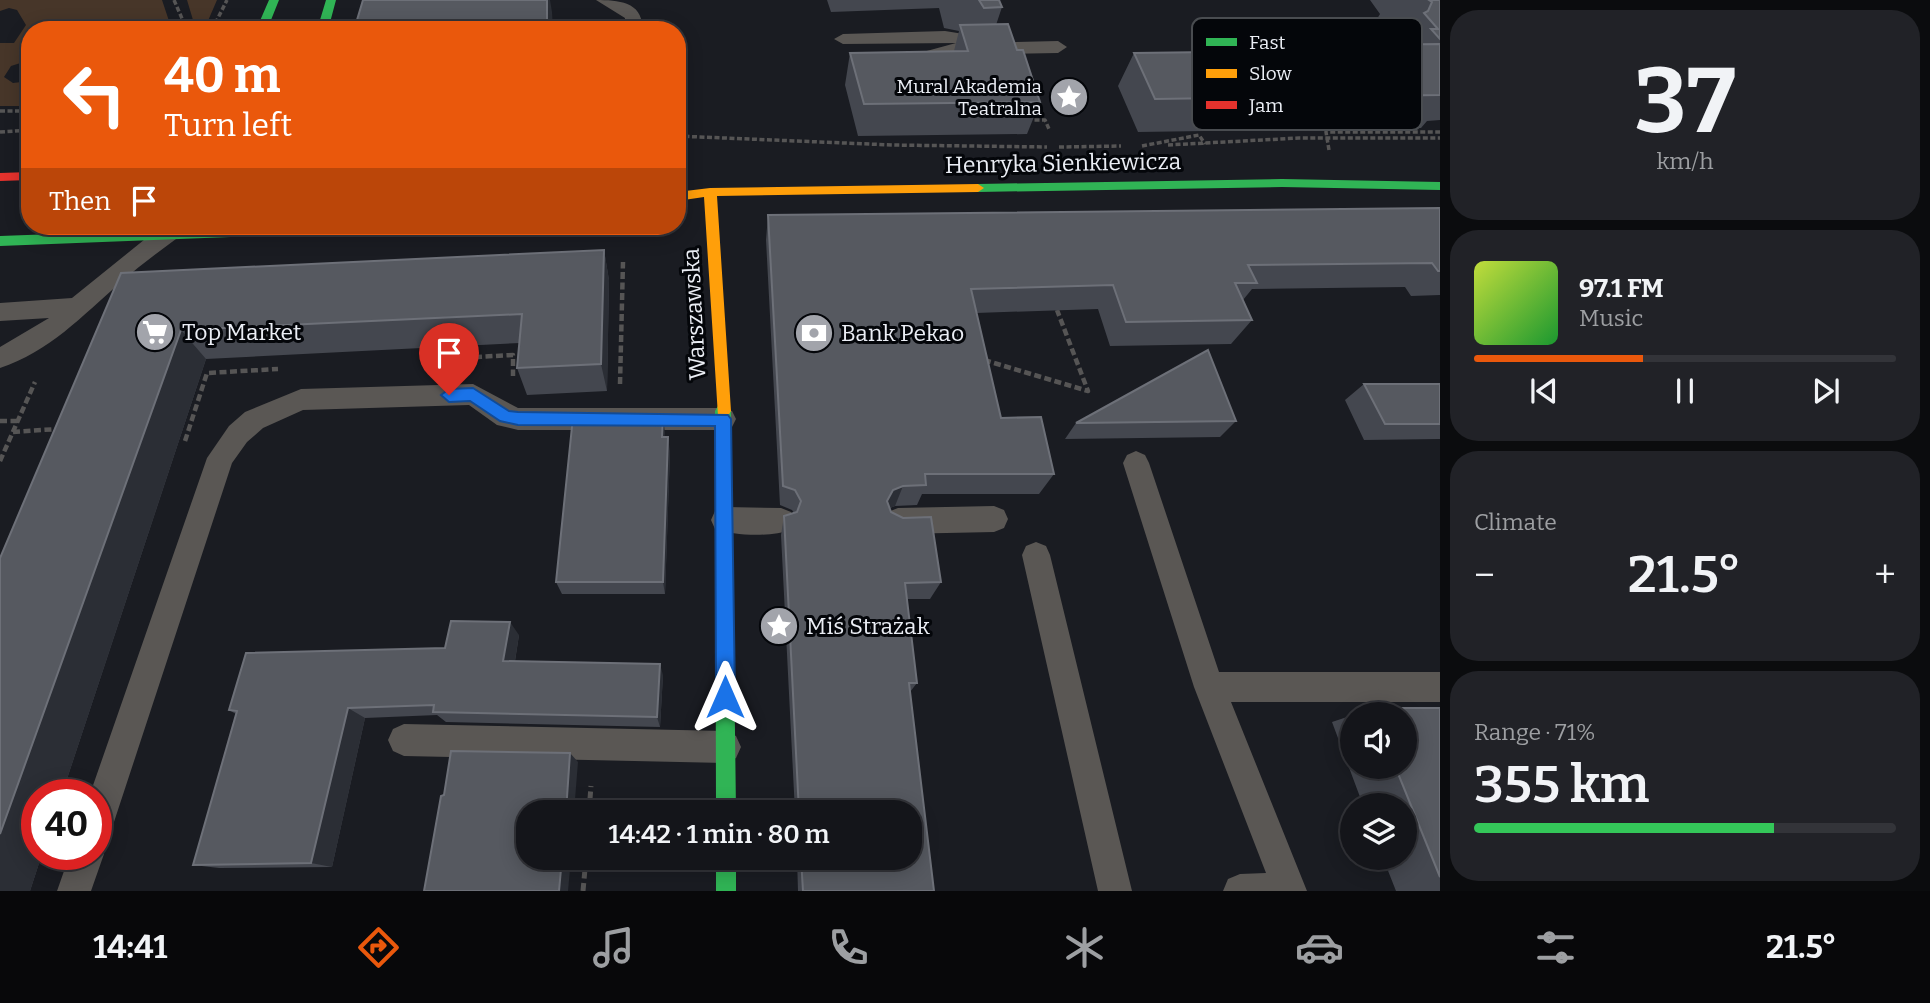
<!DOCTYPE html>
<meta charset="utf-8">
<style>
:root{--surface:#14151a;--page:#212227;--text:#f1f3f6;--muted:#9d9fa2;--line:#333439;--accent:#ea580c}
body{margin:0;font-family:Bitter,serif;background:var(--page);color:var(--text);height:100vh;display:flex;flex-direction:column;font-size:26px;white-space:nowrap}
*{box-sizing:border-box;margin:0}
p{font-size:23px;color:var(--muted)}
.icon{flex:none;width:38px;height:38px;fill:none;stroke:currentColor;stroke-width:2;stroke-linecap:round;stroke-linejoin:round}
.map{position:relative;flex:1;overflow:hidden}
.sheet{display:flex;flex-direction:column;gap:10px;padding:10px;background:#0b0c0e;width:490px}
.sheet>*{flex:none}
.guide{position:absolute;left:21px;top:21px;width:665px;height:214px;border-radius:28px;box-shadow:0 4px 18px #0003,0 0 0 2px var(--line);background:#ea580c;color:#fff;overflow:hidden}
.buttons{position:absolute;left:1340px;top:702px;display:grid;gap:14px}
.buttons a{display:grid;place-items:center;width:77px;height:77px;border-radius:50%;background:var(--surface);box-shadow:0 4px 18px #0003,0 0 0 2px var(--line);font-size:35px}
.speed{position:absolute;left:21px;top:779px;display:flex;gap:14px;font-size:35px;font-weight:700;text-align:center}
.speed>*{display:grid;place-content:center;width:91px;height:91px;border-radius:50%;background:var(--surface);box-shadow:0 4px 18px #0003,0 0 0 2px var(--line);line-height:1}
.speed .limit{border:10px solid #d22;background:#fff;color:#111}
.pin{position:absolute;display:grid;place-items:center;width:60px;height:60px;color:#fff;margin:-72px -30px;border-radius:50% 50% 50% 0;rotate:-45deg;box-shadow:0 0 7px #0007}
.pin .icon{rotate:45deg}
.me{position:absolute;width:77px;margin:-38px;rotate:0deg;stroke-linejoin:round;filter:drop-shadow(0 0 5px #0008)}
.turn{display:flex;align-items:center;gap:24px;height:147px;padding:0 28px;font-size:32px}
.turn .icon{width:91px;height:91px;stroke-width:2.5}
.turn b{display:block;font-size:49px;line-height:60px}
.then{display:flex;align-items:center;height:66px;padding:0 28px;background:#0003;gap:14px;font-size:26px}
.big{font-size:52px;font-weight:600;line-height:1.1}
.sheet .widget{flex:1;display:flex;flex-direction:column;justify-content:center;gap:10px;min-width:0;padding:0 24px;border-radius:28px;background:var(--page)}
.sheet .dial{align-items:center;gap:0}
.dial b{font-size:91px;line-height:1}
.song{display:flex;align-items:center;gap:21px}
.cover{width:84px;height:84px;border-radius:10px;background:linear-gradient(135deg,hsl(70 70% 55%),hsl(130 70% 35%))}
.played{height:7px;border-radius:4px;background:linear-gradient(90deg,var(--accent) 40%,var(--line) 40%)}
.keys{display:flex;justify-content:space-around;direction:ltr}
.heat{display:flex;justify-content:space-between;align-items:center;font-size:38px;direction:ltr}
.charge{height:10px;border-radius:5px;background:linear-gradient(90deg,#34c759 71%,var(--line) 0)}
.trip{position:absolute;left:516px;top:800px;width:406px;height:70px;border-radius:28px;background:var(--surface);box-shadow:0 4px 18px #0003,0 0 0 2px var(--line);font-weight:600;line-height:70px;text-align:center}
.tab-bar{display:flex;height:112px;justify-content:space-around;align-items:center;background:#08080a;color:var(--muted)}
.tab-bar .icon{width:49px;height:49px}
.tab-bar .on{color:var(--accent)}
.tab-bar b{font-size:32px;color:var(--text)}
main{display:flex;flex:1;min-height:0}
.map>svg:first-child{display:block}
.green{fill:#473629}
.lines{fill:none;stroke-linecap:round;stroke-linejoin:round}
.path-far2{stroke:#565555;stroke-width:3.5;stroke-dasharray:5 2.5;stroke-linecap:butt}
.path-far1{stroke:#565555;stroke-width:4.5;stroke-dasharray:7 3.5;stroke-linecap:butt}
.path{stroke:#565555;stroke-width:5;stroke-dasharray:8 4.5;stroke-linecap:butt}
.lane{fill:#5a5754;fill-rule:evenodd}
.fast{fill:#30b455;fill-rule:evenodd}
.slow{fill:#ff9f0a;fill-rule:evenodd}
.jam{fill:#e5322d;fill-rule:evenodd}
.wall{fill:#44474f}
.shaded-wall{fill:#2b2e35}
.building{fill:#565960;stroke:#6d7078;stroke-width:2}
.route{fill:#1a73e8;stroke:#114b97;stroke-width:2}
.labels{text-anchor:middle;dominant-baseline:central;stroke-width:6;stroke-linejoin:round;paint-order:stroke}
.far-poi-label{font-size:19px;fill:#ebeef5;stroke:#04060a;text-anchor:end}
.street-label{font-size:23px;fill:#ebeef5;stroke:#04060a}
.poi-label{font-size:23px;fill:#ebeef5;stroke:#04060a;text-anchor:start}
.key{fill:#04060a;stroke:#494c50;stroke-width:2}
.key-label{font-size:19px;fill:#ebeef5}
</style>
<main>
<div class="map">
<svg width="1440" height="891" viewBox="0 0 1440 891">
<rect width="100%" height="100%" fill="#1a1c22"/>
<path class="green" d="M0,0H162L172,30H30V60L11,66L4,77L13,83L30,81V106H0V43H14L26,25L17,10L9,8L0,11Z
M187,0H217L204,30H196Z"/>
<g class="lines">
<path class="path-far2" d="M174,0L187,30
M212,30L227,0
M0,111H30
M1027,120H1045L1049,129
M0,132L30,130
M677,136L892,145L1047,147
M1168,145L1299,138H1440
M1142,146L1199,135L1205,144
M1059,147L1121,146
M1329,150L1326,132H1440"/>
<path class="path-far1" d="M475,357L513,355V376
M984,360L1088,391L1057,310
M620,384L623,262
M0,421H18
M13,432L57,429
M185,441L207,373L278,369
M0,461L35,382"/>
<path class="path" d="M589,812L591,786
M583,891L586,858"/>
<path class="lane" d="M596,0C619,0 644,2 642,30H624L625,18Z
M945,31L970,35L973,39L970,43L1058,41L1067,47L1058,53L951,55L908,68L901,66L899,62L901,58L956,43L843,44L834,39L843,34Z
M170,226L176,227L179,233L176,239C157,253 138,267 120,283C82,316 49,352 0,368V347L49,318L0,321V303L72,298L160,227Z
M473,384L518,408H723L732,411L736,419L732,427L723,430H518L497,425L469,405L303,410L263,428L247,442L232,463L113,825L108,837L97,841L104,854L91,891H57L70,854H96V794H90L207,458L229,426L245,412L301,389Z
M1136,451L1145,455L1149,463L1219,672H1440V702H1231L1307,891H1223L1228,879L1240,874L1266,873L1194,687L1123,463L1127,455Z
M994,506L1004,510L1008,519L1004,528L994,532L898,534L888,530L884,521L888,512L898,508Z
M725,507L781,508L791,512L795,521L791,530C771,537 735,536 715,529L711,520L715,511Z
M1036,542L1046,546L1050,555L1132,891H1098L1022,555L1026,546Z
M404,724L725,731L736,736L741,747L736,758L725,763L404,756L393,751L388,740L393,729Z"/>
<path class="fast" d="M269,0H279L267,30H256Z
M326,0H336L328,30H317Z
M1361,35H1395V39L1373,40L1388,60L1386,62H1378L1360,37Z
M1282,179L1440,182V190L1282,187L978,192L972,188L978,184Z
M269,226H392L385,231L0,246V236Z
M723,405L728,406L731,411L736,812H716L715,411L718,406Z
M716,858H736V891H716Z"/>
<path class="slow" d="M978,184L984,188L978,192L717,196L731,411L728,416H718L704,197L677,201V192L710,188Z"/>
<path class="jam" d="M30,172V180L0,181V173Z"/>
</g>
<path class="wall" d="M827,0H999L1002,7L996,25L1017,50L1040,102L1027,134L858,136L845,85L850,53L954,51L959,31L944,28L939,8L831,12Z
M1370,0H1440V120L1427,121L1421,128L1138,132L1118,86L1134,53L1361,50L1365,45L1400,44L1406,36L1400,28L1384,27L1377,19L1380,14Z
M1440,208V295L1411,296L1405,287L1252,289L1243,300L1252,320L1231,344L1110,346L1098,309L976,313L1001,418L1054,474L1039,494H922L917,505L895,506L890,508L891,512L941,582L930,599H907L917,683L910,692L934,891H798L797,858H910V812H795L781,535L784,516L794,513L792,510L780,505L766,240L768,215Z
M604,250L609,280L607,391L527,395L517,368L520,343L206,359L62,794H37V854H42L30,891H0L121,273Z
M1364,384H1440V439L1364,440L1345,400Z
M663,417L664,437L670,452L665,594H562L556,582Z
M1236,421L1220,437L1065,439L1076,423Z
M519,635L515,661L663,675L660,727L446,722L437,715L365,718L332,867L219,868L193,865L236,714L229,710Z
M1371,708H1440V891H1396L1383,858H1405V805H1363L1332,722L1353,715V766H1405V714H1355Z"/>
<path class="shaded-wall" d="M547,0H550L552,12L553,30H547Z
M604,250L609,280L607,391L601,364Z
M181,330L206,359L62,794H37V854H42L30,891H0V834Z
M663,417L665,433L663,452L662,437Z
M668,437L670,452L665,594L663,582Z
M903,486L895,506L885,510L887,501L893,490Z
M510,622L519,635L513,673L503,661Z
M660,664L663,675L660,727L657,717Z
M348,708L365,718L332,867L311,863Z
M570,753L578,762L574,812H566Z
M562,858H571L568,891H559Z"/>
<path class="building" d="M363,0H547V30H354Z
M979,0H999L1002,7L984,8Z
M1429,0H1440V39L1431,29H1438L1424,13L1428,11L1432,2Z
M1008,24L1017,50H1023L1040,102L864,104L850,53L968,51L960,25Z
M1440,44V95L1155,99L1134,53L1368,50L1365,45Z
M1440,208V271H1438L1432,263L1248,265L1257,283H1235L1252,320L1126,322L1113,285L971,289L1001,418L1041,417L1054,474H925L926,485L903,486L893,490L887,501L891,512L903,518L931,517L941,582L905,583L917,683H909L934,891H803L801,858H910V812H799L784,516L797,512L801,501L795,490L783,486L768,215Z
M604,250L601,364L517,368L522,314L181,330L0,834V558L121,273Z
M1208,350L1236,421L1076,423Z
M1364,384H1440V424H1385Z
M573,417H663L662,437H668L663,582H556Z
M451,621L510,622L503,661L660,664L657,717L433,712L434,705L348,708L311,863L193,865L237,711L229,710L246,653L445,648Z
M1371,708H1440V877L1395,766H1405V714H1373Z
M451,751L570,753L566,812H528V858H562L559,891H424L441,796L444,795Z"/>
<path class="route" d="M473,388L509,411L518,412L728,415L731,419L735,697L732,704L725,706L719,704L716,697L715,426L518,425L500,421L470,401L449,402L441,395L449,389Z"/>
<defs>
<g id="sight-disc" transform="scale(2.0125)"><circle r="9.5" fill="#a2a4ab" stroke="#04060a"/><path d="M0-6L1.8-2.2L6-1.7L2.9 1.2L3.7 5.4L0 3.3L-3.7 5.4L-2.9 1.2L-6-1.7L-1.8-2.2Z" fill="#fff"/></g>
<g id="supermarket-disc" transform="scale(2.0125)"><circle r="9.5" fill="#a2a4ab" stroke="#04060a"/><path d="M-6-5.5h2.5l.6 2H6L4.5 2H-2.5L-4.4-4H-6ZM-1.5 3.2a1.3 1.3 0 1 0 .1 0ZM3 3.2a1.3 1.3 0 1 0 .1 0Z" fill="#fff"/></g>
<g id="bank-disc" transform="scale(2.0125)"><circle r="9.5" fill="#a2a4ab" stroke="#04060a"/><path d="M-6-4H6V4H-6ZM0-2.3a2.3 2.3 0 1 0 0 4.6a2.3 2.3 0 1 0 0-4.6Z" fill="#fff"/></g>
</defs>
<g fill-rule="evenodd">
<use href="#sight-disc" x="1069" y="97"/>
<use href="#supermarket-disc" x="155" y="332"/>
<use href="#bank-disc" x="814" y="333"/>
<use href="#sight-disc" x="779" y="626"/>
</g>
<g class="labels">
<g class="far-poi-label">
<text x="1042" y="86">Mural Akademia<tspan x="1042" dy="22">Teatralna</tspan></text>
</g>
<g class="street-label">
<text transform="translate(1063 163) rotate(-1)">Henryka Sienkiewicza</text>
<text transform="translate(694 314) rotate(-93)">Warszawska</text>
</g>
<g class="poi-label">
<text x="182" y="332">Top Market</text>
<text x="841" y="333">Bank Pekao</text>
<text x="806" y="626">Miś Strażak</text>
</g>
</g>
<rect x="1192" y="18" width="230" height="112" rx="10" class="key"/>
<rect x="1206" y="38" width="31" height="8" fill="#30b455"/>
<rect x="1206" y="69" width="31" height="9" fill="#ff9f0a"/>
<rect x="1206" y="101" width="31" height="8" fill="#e5322d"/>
<g class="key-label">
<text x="1249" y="49">Fast</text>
<text x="1249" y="80">Slow</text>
<text x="1249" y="112">Jam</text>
</g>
</svg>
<div class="buttons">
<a><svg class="icon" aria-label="sound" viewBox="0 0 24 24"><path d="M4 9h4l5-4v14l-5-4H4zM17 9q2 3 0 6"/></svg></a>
<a><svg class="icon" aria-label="layers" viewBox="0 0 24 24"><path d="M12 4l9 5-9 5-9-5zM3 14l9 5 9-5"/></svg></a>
</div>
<div class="speed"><div class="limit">40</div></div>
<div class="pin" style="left:449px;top:395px;background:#d93025"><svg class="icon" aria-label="arrive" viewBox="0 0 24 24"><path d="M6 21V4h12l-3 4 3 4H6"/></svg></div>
<svg class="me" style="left:725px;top:697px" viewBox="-20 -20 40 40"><path d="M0-17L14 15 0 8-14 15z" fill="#1a73e8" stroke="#fff" stroke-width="4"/></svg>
<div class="trip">14:42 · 1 min · 80 m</div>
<div class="guide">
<div class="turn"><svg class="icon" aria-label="left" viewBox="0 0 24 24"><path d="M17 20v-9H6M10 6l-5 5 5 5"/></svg><div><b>40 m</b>Turn left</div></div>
<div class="then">Then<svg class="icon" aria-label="arrive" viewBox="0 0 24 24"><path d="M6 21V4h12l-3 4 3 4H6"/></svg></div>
</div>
</div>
<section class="sheet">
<div class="widget dial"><b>37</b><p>km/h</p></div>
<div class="widget">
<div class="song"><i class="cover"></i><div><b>97.1 FM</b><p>Music</p></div></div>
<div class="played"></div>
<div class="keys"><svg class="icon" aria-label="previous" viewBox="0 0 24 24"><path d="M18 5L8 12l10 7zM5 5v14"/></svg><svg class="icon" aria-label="pause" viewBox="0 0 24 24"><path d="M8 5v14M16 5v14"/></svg><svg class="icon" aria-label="next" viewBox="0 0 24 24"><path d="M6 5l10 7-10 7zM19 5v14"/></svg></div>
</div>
<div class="widget"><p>Climate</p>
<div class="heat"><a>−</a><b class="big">21.5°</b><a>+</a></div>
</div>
<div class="widget"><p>Range · 71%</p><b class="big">355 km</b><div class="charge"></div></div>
</section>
</main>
<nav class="tab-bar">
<b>14:41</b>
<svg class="icon on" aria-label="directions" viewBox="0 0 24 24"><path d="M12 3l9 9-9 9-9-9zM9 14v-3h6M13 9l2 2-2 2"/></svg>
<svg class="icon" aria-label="music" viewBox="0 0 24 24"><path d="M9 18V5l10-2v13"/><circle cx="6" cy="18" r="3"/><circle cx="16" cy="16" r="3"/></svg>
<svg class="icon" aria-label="phone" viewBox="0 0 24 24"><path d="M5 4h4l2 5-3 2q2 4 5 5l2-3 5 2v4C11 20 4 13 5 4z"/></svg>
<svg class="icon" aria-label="climate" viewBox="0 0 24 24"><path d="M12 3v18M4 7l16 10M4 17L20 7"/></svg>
<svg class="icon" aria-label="car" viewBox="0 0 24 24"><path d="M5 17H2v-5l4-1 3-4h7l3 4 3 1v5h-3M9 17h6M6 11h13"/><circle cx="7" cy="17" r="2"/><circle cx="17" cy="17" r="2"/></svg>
<svg class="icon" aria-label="filters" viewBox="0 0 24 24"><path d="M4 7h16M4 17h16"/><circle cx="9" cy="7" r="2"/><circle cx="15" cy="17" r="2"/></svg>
<b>21.5°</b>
</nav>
